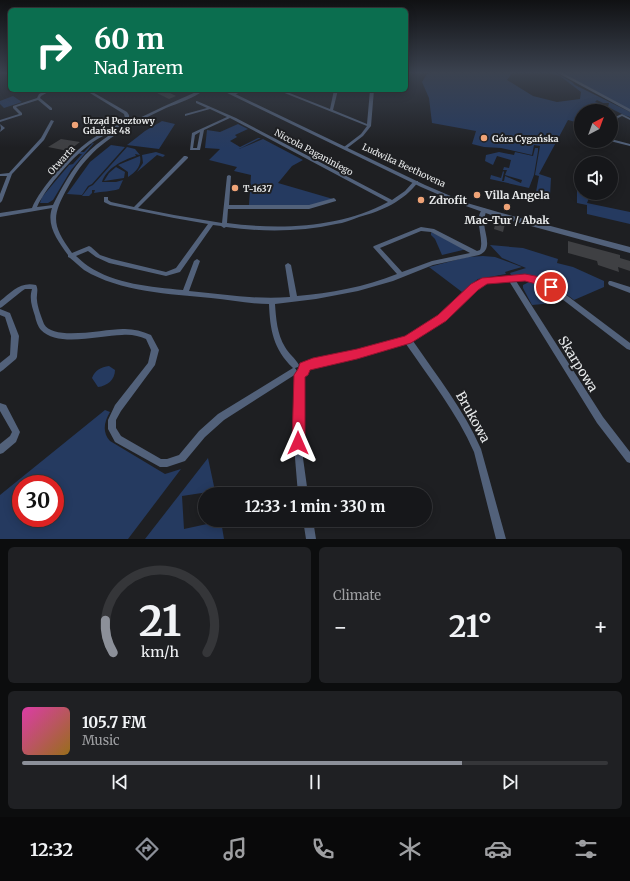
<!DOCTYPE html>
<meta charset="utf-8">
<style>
:root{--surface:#16171a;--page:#1f2023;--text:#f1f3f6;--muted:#9e9fa2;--line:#353639;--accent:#8c9099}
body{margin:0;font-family:Merriweather,serif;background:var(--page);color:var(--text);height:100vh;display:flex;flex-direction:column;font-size:15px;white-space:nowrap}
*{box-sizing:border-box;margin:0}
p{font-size:13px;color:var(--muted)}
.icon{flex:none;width:22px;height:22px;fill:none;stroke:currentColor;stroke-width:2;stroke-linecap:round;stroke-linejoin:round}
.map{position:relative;height:539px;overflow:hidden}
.side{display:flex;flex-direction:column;gap:8px;padding:8px;background:#0c0d0e;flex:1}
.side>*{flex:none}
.banner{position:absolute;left:8px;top:8px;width:400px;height:84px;border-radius:6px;box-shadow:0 2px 10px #0003,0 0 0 1px var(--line);background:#0b6e4f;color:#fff;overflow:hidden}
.needle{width:26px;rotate:41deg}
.tools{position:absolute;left:574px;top:104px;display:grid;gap:8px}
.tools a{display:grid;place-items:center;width:44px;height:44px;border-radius:50%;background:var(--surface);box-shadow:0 2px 10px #0003,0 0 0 1px var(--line);font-size:20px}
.speed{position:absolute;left:12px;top:475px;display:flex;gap:8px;font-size:20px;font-weight:700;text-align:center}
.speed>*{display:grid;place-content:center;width:52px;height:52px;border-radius:50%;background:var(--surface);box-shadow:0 2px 10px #0003,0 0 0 1px var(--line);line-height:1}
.speed .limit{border:6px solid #d22;background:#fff;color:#111}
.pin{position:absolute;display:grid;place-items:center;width:34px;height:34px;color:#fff;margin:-17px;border:2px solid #fff;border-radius:50%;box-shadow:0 1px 4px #0007}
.me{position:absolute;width:44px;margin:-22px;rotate:0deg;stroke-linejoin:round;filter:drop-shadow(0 0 3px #0008)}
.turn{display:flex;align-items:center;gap:14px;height:84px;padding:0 20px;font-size:18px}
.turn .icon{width:52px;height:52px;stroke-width:2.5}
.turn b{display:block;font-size:28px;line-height:34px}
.big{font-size:30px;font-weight:700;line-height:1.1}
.side .widget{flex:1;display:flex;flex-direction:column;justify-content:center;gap:6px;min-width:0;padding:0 14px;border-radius:6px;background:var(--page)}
.side .dial{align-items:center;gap:0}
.dial svg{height:104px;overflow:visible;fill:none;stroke:var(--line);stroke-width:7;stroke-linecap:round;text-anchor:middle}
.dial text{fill:var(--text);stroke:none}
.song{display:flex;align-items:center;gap:12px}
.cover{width:48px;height:48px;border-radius:6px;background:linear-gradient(135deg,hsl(320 70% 55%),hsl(40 70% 35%))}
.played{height:4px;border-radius:2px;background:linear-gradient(90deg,var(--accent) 75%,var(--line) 75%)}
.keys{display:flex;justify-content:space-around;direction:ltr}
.heat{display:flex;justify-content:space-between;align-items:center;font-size:22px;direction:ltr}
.side .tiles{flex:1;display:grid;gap:8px;grid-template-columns:1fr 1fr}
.widget:last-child{grid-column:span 2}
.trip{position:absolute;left:198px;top:487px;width:234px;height:40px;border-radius:20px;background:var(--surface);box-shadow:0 2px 10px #0003,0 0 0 1px var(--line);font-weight:700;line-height:40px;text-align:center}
.menu{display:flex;height:64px;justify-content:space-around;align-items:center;background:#09090a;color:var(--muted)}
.menu .icon{width:28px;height:28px}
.menu .active{color:var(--accent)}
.menu b{font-size:18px;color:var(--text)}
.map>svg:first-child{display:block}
.green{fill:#253a60;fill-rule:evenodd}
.building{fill:#3f4043}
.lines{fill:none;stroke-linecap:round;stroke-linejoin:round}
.minor{fill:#52617a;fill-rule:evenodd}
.tertiary{fill:#52617a;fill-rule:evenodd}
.route{fill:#e11d48;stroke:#92132f}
.poi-dot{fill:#efa377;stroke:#1e1f22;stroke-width:1.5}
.labels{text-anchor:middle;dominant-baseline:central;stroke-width:4;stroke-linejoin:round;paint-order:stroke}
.far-poi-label{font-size:9px;font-weight:bold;fill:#e8eaeb;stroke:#1e1f22;text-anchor:start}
.far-street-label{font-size:9px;fill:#e8eaeb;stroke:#1e1f22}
.poi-label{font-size:11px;font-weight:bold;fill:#e8eaeb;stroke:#1e1f22;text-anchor:start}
.near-street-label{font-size:13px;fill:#e8eaeb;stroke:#1e1f22}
</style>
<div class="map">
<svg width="630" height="539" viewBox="0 0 630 539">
<rect width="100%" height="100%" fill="#1e1f22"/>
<path class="green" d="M435,72H513L507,80L533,96L557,102L580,99L581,92L560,76L551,73L554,72L572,82L575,85L630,112V117L624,115L608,107L609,103H603L597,100L595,102L602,104L595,108L587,106L592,103L580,110L579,123L568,120L539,174L551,178L550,196L536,192L539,176L535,175L540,146L534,145L532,155L501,148L484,147L472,144L476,131L432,123L429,98L422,82L427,74Z
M561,72H630V110Z
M13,96L22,102L4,108L0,104V101Z
M162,121L175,124L159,149L127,145L145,131Z
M238,124L248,129L235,135L237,137L230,141L240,147L258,138H261L239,149L263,139L303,160L292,166L278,183L333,199L312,205H249L251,175L234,171L237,167L209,160L220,149L205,148L207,130L220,132Z
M94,143L71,170L53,200L48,203H40L42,197L69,165L73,164L82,154H79L80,152H84L92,144H90Z
M111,145L125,147L92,184L88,186L82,195L67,194L90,162Z
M127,147L135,149L140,155L135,154L136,156C122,160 106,169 102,182H116L123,180L119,189C110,192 103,191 94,193L95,190H92V193L89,196H82L89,187L93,185Z
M535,148H538V151L534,175L529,188L490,179L491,175L501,178L503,171L504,172L502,181H504L505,176L521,183L522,180L505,175L507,170H503L504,167L509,168L511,160L497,156L493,165L485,161L486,155L499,152L514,155L515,152L533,156Z
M156,152L165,155L163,157L157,155L137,172L143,163L142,155Z
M140,156C142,165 136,172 128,177V172L118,165Z
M116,167L125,172L124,178L104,181L109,173Z
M577,185L581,187V193H591L587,203L630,212V224L587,214V205L577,203Z
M431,232L467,249L442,255L435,239L431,235Z
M490,245L523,248L558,259L557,263L573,267L604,281V287L574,300C553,284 538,277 511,275L510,273L526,268L502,258Z
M483,256L495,257L522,267L505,272L506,274L478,279L462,292L429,267L467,257Z
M529,282L538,283L564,299L554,303L532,305L523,288V285Z
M109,366L115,370C115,380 107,386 98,387L92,378C95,370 101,367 109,366Z
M105,410L110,412C104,422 102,432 110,441L165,474L181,469L128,539H0V495ZM21,484H55V518H21Z
M208,458L215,491L182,496L184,529L221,521L224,539H145Z"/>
<path class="building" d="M164,90L176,96L169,99L157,93Z
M61,139L80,142L68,151L48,147Z
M496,221L505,224L503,232L494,229Z
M568,241L620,255V258L630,261V271L618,267L619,272L598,265L597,261L568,253Z"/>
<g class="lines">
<path class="minor" d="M0,72L10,73V75L0,73Z
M47,90H52L41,96L40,98L52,108V110H50L38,100L16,107L22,113V115L0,122V120L19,114L13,108V106L37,98L39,94Z
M85,90H89L127,112L129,115V118C119,129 105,134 93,142C75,154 46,187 37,207L53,205C62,187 72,169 85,155C113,126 164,107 200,90H205C193,98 179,103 166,108C139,121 109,135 89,157C80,166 74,176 68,187C51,217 52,225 72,253L89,246L91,247L100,255L112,259L166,272L176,268L208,224L174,218L110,205L104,202V197H108V200L111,202L134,207L184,156H186L188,157V158L138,208L174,215L222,223L227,176L229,175L231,176L229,205H309L334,198L336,200V201L309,209H228L227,223C280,230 340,228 388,202L230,118L204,130L200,150H190L192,133L227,117L210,109L185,116V114L207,108L196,103V101H197L236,118L392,200L405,191L414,181H418V182C404,201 382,211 359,217C351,220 344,223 336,224C300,232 262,232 226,227L224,228L221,226L213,225L180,272L166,276L109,263L96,257L88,251L76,256C80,259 83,263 88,266C115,284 151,287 183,290L194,261L197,259L200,261L189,291C223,294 256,300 290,297L285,265L288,263L291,265L297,296C330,293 365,287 397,274L373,247L374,246L421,227L434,229L477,251L480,250C485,239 472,217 484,208L487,210C485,214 484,218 484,223C485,236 493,249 479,255L433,265L393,281L358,291L316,299L275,304C276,318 277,334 285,347C289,354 295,358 299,365L298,367L295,368L297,371L296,374L224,420L205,437L185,461L167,467H160L115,442L108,429V420L115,405L148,363L151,350L146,339C139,336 131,334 122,335C101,335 58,348 41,330C38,327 36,321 35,316C32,307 29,299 32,289H25L22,291L2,307L0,308V301C11,292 21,281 36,285C39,290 36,295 37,300C37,306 42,319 44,324C54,342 107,328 125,329C134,329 142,331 151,335L159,350L155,365L121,411L116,420V428L121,436L161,459H167L179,455L199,431L218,414L293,368C273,349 270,329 269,304C250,304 230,300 211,298C170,294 120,292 84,270C79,266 75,262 70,258L68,257V255C58,241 46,226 52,208L0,217V213L32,208C40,188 71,154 89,141C101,133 114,127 125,118L124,114ZM200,132L197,148H193L195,135ZM421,231L431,232L470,253L432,261L402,272L380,248Z
M240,90H245L234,95L231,94Z
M277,90H282L330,109L334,90H338L333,110L367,124L370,90H374L371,126L363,136L346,149H344V147L361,134L367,126Z
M622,114L630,118V120L622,116L618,118L612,128H611C611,121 615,116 622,114Z
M51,120L54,121L44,140L12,174L2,201L0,203V194L7,176H0V174L9,173L41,138Z
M0,124L5,128L0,132L1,128Z
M611,139L630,144V146L610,141H611Z
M511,276L532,277L553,285L630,343V350L627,349L549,289L531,281H516L603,417L630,452V463L627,462L597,423L509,281L492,282L482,285L444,320L413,341C437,376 464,410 481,449L506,539H496L474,452C457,413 430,379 406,344L357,357L314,366L304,371L301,369L300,367L301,365L313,360L357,351L406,337L440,316L478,281L492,278Z
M609,281H611L630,287V293L609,285L608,283Z
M0,309L10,313L19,336L17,357L16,359L3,370L0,372V363L10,355L11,336L5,317L0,315Z
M299,371L302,372L303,375V458L308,494H298L295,458V375L296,372Z
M0,403L6,405L20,432L16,442L3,453L0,454V444L10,436L12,432L0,411Z
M303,520H313L316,539H306Z"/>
<path class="tertiary" d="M556,72H561L630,109V112Z
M221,90H227L425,185L467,203L498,212L630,247V253L494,216L463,205L421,187Z"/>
</g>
<linearGradient id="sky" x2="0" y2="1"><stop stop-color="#101113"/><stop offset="0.49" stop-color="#3b424f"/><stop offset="1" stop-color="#3b424f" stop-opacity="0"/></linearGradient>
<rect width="630" height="148" fill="url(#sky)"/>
<path class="route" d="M525,274C535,276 551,278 556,287L555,290L551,291L536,284L525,281L487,284L478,290L446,321L411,343L357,359L310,370L308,375L305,377V443L303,448L298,450L294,448L292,443L294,375L298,369L300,363L313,358L357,349L405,336L438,315L471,284L482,278Z"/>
<g class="poi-dot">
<circle cx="75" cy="125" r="4"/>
<circle cx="484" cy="138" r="4"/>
<circle cx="235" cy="188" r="4"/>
<circle cx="477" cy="195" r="4"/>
<circle cx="421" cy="200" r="4"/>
<circle cx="507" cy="207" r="4"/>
</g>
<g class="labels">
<g class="far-poi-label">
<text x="83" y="120">Urząd Pocztowy<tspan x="83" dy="10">Gdańsk 48</tspan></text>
<text x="492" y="138">Góra Cygańska</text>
<text x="243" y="188">T-1637</text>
</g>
<g class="far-street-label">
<text transform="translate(314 152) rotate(28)">Niccola Paganiniego</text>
<text transform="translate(61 160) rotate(-48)">Otwarta</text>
<text transform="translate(404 165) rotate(25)">Ludwika Beethovena</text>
</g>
<g class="poi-label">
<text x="485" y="195">Villa Angela</text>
<text x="429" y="200">Zdrofit</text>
<text x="507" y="220" text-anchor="middle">Mac-Tur / Abak</text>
</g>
<g class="near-street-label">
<text transform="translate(578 364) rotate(58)">Skarpowa</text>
<text transform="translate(473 417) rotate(61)">Brukowa</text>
</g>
</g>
</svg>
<div class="tools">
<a><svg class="needle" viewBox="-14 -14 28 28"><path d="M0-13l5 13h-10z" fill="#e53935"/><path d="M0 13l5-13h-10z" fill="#9e9fa2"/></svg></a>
<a><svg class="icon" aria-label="sound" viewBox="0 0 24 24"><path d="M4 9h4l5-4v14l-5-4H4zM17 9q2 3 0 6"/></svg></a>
</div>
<div class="speed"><div class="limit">30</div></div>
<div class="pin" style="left:551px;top:287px;background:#d93025"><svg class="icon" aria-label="arrive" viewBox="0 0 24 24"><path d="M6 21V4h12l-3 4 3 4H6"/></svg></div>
<svg class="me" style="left:298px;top:443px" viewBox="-20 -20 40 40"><path d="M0-17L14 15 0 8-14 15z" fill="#e11d48" stroke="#fff" stroke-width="4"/></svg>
<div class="trip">12:33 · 1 min · 330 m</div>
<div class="banner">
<div class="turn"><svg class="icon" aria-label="right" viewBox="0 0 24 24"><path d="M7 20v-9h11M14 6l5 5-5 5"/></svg><div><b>60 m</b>Nad Jarem</div></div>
</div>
</div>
<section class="side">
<div class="tiles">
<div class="widget dial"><svg viewBox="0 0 100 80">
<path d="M14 69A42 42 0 1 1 86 69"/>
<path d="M14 69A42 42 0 0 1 8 44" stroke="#8c9099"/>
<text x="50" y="56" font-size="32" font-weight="700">21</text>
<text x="50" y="72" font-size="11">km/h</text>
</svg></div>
<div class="widget"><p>Climate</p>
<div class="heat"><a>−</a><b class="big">21°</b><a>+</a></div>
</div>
<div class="widget">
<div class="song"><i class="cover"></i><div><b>105.7 FM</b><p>Music</p></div></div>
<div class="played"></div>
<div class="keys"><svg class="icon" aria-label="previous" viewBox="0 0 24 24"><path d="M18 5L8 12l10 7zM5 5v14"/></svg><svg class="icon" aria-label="pause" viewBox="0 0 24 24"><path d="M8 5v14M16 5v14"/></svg><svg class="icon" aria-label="next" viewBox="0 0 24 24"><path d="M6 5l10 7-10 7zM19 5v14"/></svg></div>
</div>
</div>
</section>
<nav class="menu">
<b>12:32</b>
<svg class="icon active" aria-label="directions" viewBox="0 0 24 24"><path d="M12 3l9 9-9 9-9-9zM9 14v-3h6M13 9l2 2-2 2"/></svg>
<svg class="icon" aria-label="music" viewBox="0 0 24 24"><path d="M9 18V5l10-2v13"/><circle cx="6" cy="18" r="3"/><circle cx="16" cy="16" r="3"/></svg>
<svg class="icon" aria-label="phone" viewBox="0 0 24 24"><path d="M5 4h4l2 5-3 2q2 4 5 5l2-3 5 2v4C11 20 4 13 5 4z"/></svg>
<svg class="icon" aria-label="climate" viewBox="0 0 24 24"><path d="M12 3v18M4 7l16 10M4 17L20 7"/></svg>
<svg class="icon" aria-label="car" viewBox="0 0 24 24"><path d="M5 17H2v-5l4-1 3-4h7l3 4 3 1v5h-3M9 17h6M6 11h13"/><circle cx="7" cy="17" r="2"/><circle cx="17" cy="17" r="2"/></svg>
<svg class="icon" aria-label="filters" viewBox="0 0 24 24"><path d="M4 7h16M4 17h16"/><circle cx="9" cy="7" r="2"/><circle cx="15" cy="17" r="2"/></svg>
</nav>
